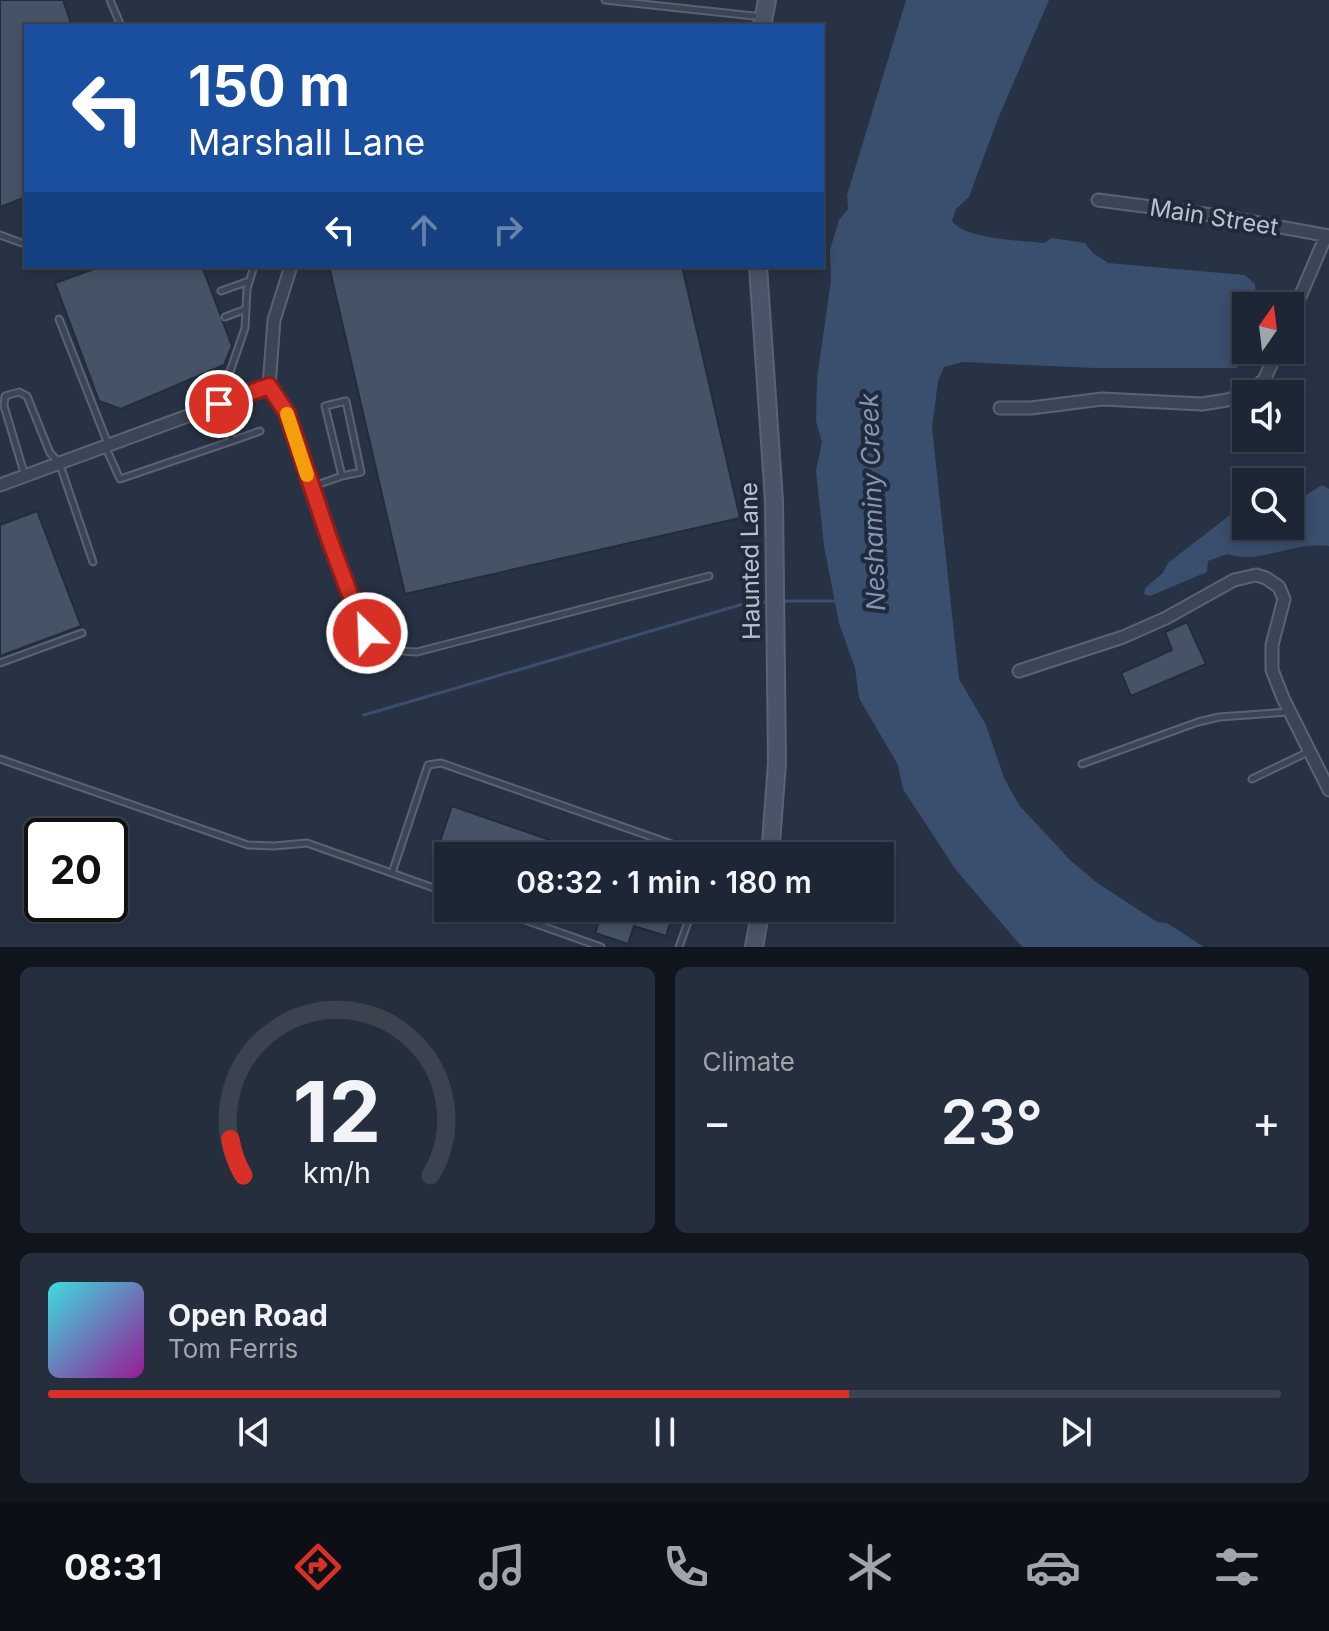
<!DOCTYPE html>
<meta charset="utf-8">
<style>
:root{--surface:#1d2634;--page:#252e3c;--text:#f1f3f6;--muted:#a0a5ac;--line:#3b434f;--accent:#d93025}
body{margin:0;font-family:Inter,sans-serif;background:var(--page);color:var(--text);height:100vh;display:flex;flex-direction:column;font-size:30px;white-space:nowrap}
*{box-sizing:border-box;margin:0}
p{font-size:26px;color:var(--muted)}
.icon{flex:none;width:44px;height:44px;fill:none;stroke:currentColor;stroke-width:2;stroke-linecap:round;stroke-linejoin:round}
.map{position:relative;height:947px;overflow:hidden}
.details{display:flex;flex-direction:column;gap:20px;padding:20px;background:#10151d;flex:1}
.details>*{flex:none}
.top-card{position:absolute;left:24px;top:24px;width:800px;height:244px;border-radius:0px;box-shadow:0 4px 12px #0003,0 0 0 2px var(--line);background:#1a4fa0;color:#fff;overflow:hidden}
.needle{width:52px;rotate:14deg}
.buttons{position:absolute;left:1232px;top:292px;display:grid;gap:16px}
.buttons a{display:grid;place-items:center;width:72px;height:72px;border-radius:0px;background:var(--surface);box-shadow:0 4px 12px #0003,0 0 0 2px var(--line);font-size:40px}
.speed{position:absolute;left:24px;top:818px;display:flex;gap:16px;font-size:40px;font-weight:700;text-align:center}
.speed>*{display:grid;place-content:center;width:104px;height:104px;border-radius:50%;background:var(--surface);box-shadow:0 4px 12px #0003,0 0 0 2px var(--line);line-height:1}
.speed .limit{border:4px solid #111;border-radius:12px;background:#fff;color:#111}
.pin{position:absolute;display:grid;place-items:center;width:68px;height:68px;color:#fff;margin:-34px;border:4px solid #fff;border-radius:50%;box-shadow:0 2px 8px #0007}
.me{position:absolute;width:88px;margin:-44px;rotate:336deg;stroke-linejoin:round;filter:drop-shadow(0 0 6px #0008)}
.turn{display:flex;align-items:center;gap:28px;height:168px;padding:0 32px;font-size:36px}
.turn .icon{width:104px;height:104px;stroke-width:2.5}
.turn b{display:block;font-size:56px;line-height:68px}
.lanes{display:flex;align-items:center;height:76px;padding:0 32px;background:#0003;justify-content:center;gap:40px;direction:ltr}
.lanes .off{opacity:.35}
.big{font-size:60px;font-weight:600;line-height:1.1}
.details .tile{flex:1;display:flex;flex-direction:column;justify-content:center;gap:12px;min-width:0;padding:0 28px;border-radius:12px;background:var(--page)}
.details .dial{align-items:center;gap:0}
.dial svg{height:208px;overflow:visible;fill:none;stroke:var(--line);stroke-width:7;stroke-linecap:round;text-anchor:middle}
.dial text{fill:var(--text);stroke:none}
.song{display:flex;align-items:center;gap:24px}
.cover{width:96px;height:96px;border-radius:12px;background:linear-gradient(135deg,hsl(180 70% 55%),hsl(300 70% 35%))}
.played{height:8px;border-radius:4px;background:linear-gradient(90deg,var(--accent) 65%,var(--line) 65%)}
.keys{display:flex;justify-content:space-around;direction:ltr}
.heat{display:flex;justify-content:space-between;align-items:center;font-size:44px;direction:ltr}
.details .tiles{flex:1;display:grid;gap:20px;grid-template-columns:1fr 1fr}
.tile:last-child{grid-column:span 2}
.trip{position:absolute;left:434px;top:842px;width:460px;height:80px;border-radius:0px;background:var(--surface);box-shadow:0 4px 12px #0003,0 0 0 2px var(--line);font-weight:600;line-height:80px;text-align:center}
.menu{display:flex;height:128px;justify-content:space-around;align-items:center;background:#0c0f15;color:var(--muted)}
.menu .icon{width:56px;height:56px}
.menu .on{color:var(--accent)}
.menu b{font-size:36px;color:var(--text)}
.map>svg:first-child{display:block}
.water{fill:#3a4e6d}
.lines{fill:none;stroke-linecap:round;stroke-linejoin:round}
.stream{stroke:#3a4e6d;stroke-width:3}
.building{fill:#465367;stroke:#222c3c;stroke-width:2}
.lane-casing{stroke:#5a6372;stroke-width:9}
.street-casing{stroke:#5a6372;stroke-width:15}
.secondary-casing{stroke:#5a6372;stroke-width:20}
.lane{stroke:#3b4555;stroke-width:5}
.street{stroke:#3b4555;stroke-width:11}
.secondary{stroke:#495468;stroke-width:16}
.route-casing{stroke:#8d1f18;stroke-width:20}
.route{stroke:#d93025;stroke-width:14}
.slow{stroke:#f59e0b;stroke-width:14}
.labels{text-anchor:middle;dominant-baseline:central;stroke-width:8;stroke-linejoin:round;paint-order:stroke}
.street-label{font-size:24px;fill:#b9c1ce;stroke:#202a3a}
.water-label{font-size:26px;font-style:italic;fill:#7f96b6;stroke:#202a3a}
</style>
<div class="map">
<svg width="1329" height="947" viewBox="0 0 1329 947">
<rect width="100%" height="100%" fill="#273345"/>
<path class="water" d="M906,0H1049L997,121L969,197L956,209L952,221C967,240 1020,240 1044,243L1052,238L1085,243L1093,253L1108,263L1245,275L1255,284L1257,306H1246V350H1249L1247,361L1236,368H1095L963,362L944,367L938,381L932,428L959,679L986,725L1004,778L1019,805L1070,860L1096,882L1157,922L1167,923L1204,947H1022L956,870L903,789L898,765L859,698L855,668L839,623L824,546L816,470L822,442L816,421L817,379L831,280L830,250L839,220L848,209L847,195Z
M1322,485L1329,489V546C1294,541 1260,565 1227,554L1208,561L1207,572L1150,596L1144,594L1145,588L1163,573L1168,563L1239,508L1246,509V526H1290V505Z"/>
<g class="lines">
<path class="stream" d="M779,601H836
M364,715L750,602H768"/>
</g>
<path class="building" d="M0,0H63L72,26H26V197L0,207Z
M102,266H202L232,346L224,365L121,409L99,401L55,283Z
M329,266H682L740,518L405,594Z
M37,511L81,626L0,656V525Z
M1187,622L1206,664L1131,696L1121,673L1172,650L1165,632Z
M452,806L593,855V856H445L436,853Z
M604,908H675L666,936L634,926L628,944L595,933Z"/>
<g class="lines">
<g class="lane-casing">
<path id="lane" d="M110,0L121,26
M605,0L763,17
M0,235L22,243L26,242
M254,266L247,289L245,328L219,404L232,441L260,431
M221,291L249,281
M225,317L246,309
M59,319L108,444
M270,387L287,413L360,621C372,643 392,652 417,652L709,576
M105,446L120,479L232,441
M25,476L4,406L5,396L19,392L27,396L50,453L59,462L93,562
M311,487L342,476L325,406L346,401L361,472L342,476
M0,663L82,633
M0,759L248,845L274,846L307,843L448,893
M1082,764L1198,722L1219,717L1289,712
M1252,779L1308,752
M392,873L428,765L441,763L706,856
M491,908L601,947
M679,947L693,908"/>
</g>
<g class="street-casing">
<path id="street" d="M1098,200L1227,217L1329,236
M1290,320L1326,236
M1000,408H1031L1102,399L1202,404L1227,400L1247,393L1264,380L1278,350
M0,485L269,386L274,320L291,266
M1019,671L1123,637L1166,618L1234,580L1256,575L1266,578L1279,587L1284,599L1272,645V670L1283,698L1329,790"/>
</g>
<g class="secondary-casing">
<path id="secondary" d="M762,26L767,0
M758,266L774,501L777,763L770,856
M754,947L761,908"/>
</g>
<use href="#lane" class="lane"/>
<use href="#street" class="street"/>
<use href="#secondary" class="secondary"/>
</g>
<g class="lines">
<g class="route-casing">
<path id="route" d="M219,404L269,386L287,413L331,544L360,621L367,633"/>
</g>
<use href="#route" class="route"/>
<path class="slow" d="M287,414L307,475"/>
</g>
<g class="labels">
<g class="street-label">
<text transform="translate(1214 217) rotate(9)">Main Street</text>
<text transform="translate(750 561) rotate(-91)">Haunted Lane</text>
</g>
<g class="water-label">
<text transform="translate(872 502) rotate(-92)">Neshaminy Creek</text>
</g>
</g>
</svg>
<div class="buttons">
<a><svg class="needle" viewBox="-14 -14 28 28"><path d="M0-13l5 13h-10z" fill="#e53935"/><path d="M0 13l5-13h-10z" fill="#a0a5ac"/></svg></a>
<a><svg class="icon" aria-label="sound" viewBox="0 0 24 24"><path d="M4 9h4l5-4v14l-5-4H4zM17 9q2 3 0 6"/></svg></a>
<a><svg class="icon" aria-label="search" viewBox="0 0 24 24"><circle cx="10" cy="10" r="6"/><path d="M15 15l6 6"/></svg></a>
</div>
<div class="speed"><div class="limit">20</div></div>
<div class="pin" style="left:219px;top:404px;background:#d93025"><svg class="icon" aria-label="arrive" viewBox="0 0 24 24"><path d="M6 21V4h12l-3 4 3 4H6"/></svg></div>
<svg class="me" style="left:367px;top:633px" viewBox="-20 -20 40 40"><circle r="17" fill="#d93025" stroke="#fff" stroke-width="3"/><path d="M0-11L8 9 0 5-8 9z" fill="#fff"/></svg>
<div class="trip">08:32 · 1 min · 180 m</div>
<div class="top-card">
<div class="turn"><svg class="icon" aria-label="left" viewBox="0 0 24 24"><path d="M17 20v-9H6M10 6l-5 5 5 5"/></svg><div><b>150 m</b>Marshall Lane</div></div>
<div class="lanes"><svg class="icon" aria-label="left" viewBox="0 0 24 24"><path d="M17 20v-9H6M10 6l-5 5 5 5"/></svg><svg class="icon off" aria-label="ahead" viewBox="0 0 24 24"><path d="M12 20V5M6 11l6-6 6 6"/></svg><svg class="icon off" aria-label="right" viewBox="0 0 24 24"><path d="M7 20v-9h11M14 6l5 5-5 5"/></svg></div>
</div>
</div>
<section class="details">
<div class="tiles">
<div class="tile dial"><svg viewBox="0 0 100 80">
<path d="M14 69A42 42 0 1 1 86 69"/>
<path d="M14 69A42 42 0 0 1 9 55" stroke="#d93025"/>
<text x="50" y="56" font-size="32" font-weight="700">12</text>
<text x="50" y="72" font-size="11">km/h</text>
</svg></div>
<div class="tile"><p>Climate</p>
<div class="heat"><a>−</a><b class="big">23°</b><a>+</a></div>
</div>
<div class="tile">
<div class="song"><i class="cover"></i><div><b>Open Road</b><p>Tom Ferris</p></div></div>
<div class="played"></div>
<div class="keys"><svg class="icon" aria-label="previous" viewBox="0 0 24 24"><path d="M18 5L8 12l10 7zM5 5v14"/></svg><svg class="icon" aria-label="pause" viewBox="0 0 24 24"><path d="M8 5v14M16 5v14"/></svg><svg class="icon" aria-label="next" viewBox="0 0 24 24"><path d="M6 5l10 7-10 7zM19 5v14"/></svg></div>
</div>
</div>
</section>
<nav class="menu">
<b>08:31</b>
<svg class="icon on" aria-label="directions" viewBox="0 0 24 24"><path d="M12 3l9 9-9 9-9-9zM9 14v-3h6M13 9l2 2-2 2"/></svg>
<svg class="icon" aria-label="music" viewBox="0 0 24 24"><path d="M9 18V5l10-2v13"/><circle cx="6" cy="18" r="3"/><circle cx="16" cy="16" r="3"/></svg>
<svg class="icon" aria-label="phone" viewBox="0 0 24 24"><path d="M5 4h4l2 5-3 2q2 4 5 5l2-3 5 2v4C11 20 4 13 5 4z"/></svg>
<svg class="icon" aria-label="climate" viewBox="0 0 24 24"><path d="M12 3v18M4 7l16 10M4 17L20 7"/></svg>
<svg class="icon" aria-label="car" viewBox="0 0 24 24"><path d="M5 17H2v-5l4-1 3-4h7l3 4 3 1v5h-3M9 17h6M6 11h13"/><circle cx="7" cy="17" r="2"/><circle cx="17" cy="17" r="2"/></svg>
<svg class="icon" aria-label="filters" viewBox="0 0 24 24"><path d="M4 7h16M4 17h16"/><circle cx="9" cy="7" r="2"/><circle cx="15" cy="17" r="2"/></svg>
</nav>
